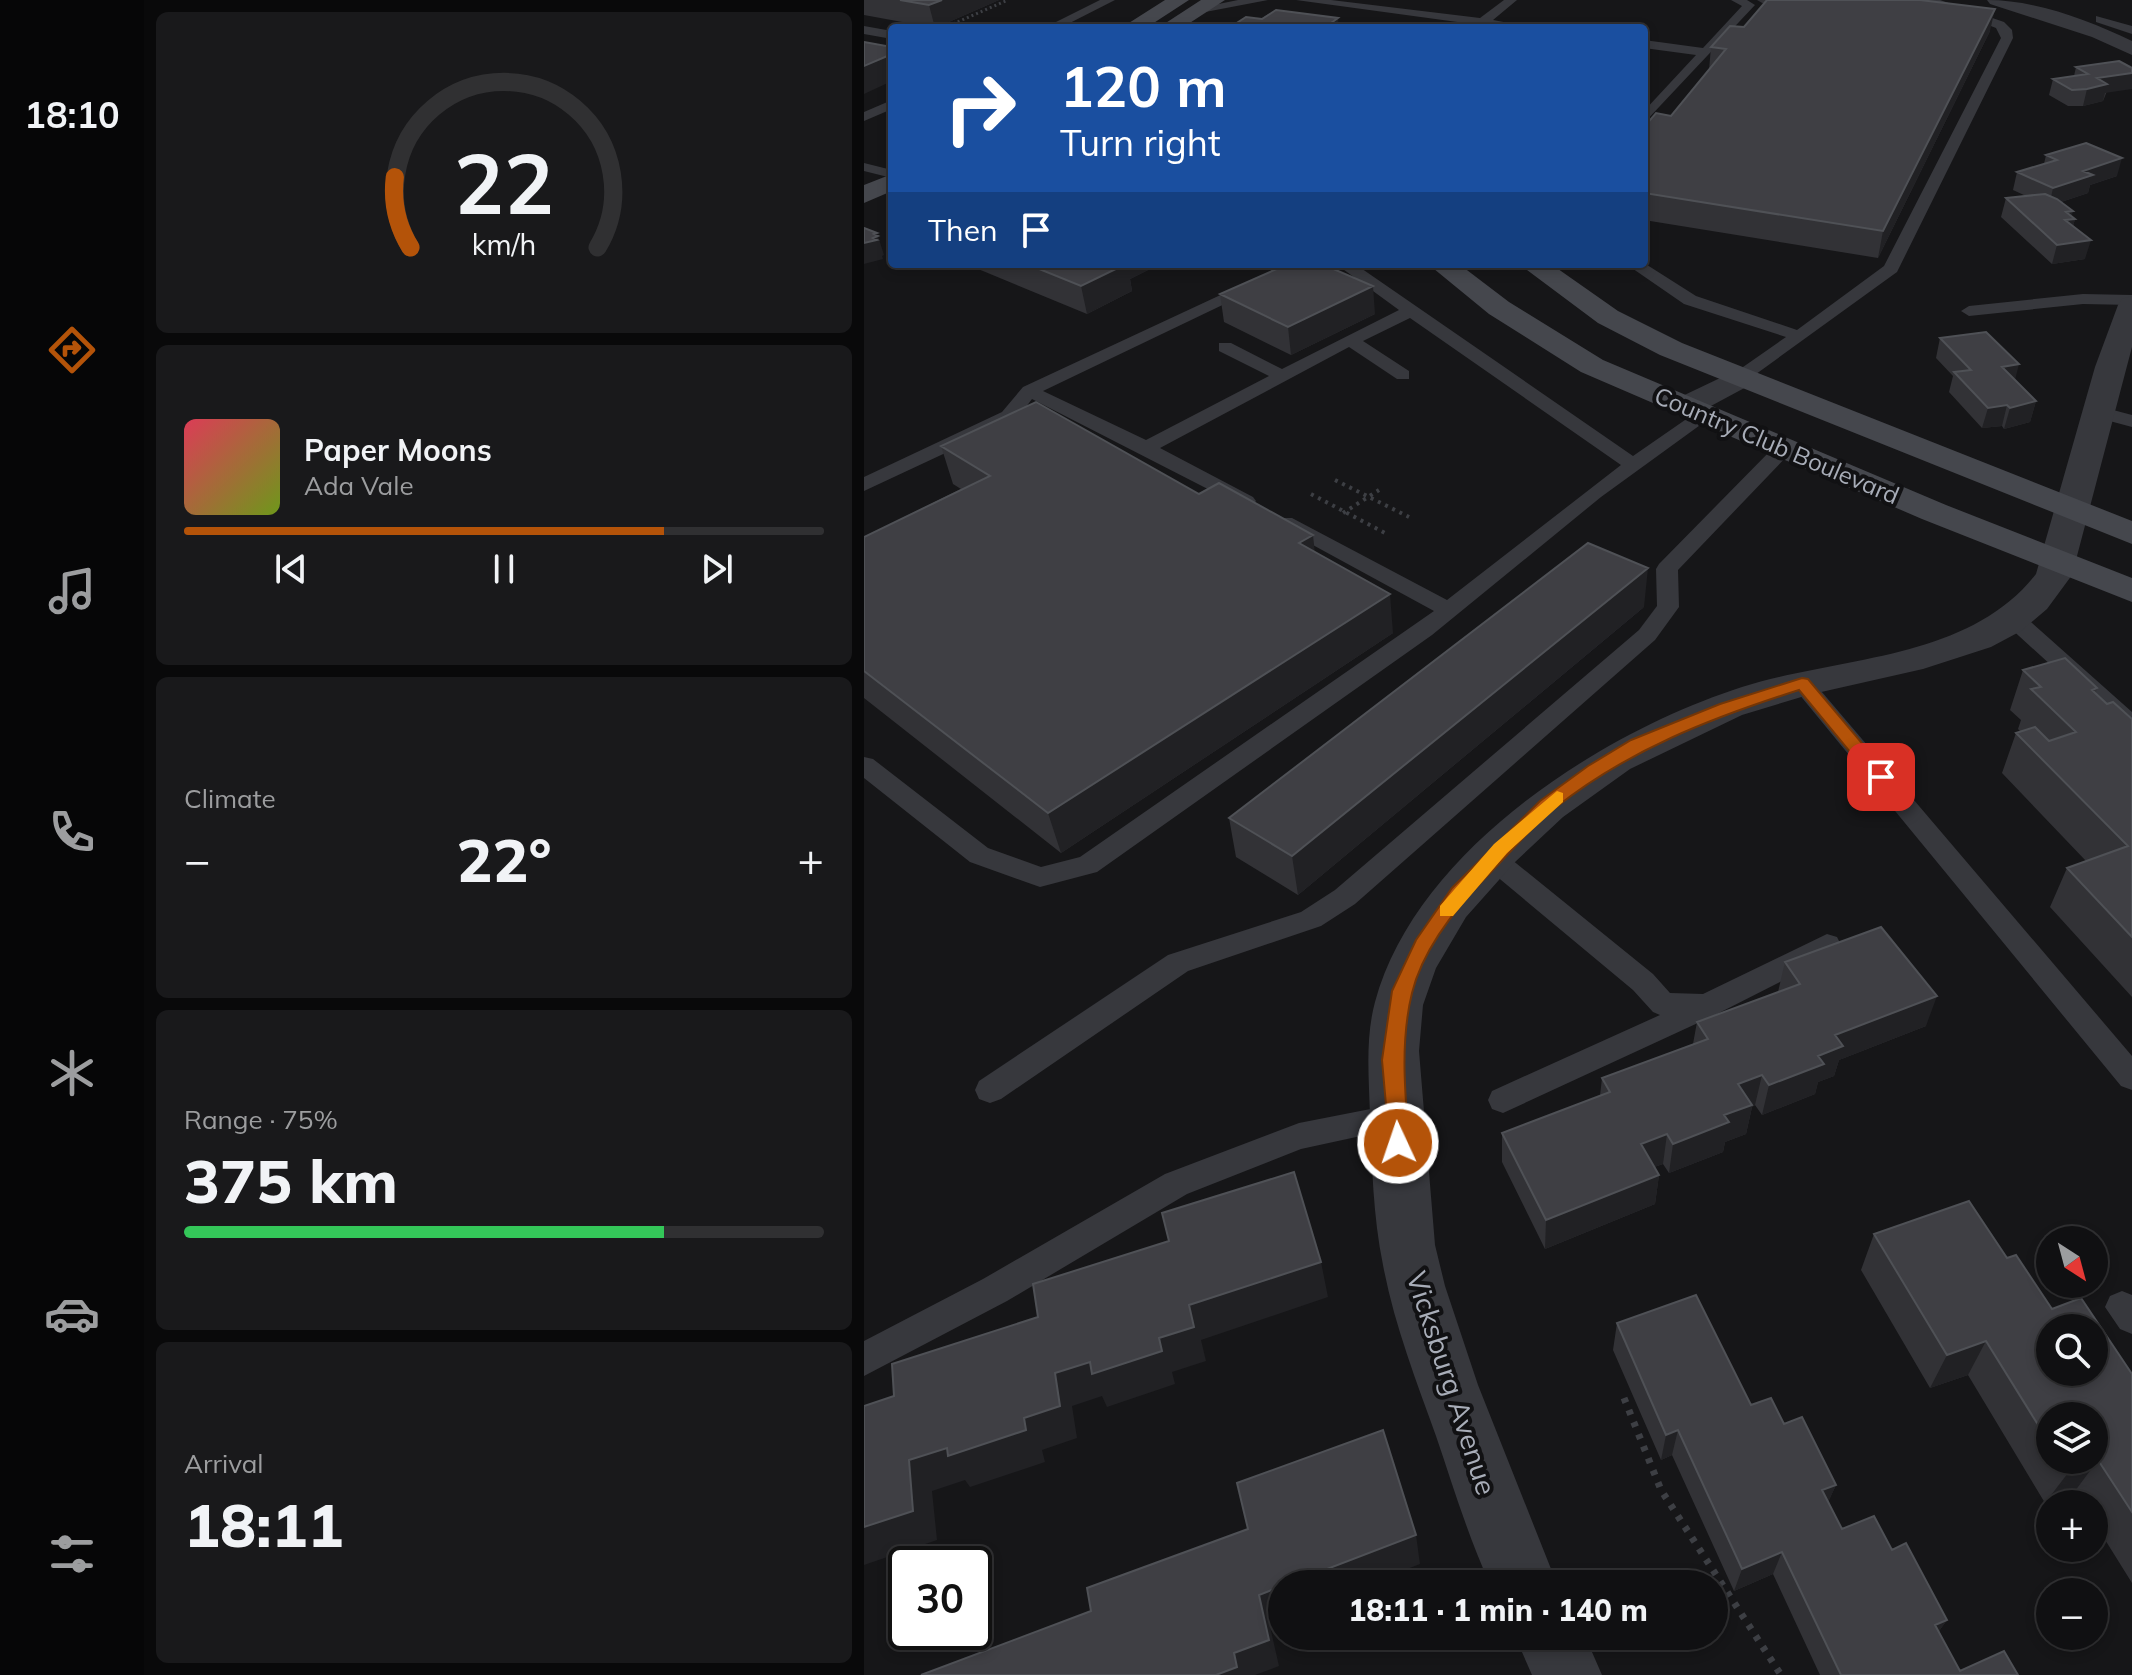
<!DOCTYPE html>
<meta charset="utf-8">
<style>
:root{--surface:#101012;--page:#19191b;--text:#f1f3f6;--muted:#9c9d9f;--line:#303032;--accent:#b45309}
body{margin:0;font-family:Mulish,sans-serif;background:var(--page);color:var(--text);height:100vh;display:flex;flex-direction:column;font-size:30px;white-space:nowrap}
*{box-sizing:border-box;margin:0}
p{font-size:26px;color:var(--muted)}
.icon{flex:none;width:44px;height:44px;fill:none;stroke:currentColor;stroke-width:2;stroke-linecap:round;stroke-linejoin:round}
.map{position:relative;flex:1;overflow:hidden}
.side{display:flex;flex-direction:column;gap:12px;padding:12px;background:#09090a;width:720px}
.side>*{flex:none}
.top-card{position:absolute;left:24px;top:24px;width:760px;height:244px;border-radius:8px;box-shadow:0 4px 12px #0003,0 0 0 2px var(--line);background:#1a4fa0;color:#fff;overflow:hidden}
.needle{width:52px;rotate:144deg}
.fabs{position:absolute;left:1172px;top:1226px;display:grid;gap:16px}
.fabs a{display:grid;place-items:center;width:72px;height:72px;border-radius:50%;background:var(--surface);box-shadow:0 4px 12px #0003,0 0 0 2px var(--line);font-size:40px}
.speed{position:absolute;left:24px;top:1546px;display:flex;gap:16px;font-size:40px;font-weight:700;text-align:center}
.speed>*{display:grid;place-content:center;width:104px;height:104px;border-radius:50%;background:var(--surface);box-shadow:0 4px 12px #0003,0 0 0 2px var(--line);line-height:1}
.speed .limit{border:4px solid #111;border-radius:12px;background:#fff;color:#111}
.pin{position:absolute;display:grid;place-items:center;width:68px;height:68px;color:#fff;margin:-34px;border-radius:16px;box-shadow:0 4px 12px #0006}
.me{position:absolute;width:88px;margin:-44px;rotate:357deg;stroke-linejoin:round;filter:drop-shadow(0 0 6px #0008)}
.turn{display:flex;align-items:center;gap:28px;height:168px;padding:0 40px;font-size:36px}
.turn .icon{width:104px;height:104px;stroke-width:2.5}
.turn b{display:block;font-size:56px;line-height:68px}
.then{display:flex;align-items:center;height:76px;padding:0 40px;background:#0003;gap:16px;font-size:30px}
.big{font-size:60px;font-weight:800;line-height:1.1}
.side .card{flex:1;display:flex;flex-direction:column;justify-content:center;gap:12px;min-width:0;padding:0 28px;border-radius:12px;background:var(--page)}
.side .dial{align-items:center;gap:0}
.dial svg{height:208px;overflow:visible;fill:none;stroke:var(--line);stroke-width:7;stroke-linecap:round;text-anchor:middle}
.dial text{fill:var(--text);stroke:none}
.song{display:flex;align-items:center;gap:24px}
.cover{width:96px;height:96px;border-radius:12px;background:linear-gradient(135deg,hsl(350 70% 55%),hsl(80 70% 35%))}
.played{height:8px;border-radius:4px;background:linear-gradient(90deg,var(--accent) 75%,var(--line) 75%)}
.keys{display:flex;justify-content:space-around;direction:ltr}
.heat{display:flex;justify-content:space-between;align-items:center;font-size:44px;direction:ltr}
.charge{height:12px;border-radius:6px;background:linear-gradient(90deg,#34c759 75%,var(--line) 0)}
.trip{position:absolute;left:404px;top:1570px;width:460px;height:80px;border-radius:40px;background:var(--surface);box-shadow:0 4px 12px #0003,0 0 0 2px var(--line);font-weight:800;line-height:80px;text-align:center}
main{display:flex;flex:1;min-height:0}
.tab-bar{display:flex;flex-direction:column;width:144px;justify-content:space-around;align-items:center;background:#060607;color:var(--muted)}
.tab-bar .icon{width:56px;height:56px}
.tab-bar .current{color:var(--accent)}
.tab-bar b{font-size:36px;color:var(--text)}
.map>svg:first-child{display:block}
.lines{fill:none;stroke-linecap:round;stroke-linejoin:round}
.path-far2{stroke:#3d3f44;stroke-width:3;stroke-dasharray:2 3;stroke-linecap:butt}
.path-far1{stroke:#3d3f44;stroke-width:4;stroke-dasharray:3 5;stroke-linecap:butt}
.path{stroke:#3d3f44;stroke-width:7;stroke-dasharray:5 8;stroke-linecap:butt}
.lane{fill:#37383d;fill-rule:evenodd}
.street{fill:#37383d;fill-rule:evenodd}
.secondary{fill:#45474d;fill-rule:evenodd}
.wall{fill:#323236;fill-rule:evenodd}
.shaded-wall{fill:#212124}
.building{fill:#3f3f44;stroke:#4f5156;stroke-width:2;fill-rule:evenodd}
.route{fill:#b45309;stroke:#753606;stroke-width:2}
.slow{fill:#f59e0b}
.labels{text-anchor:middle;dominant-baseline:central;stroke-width:8;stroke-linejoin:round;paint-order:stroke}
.far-street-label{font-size:24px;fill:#a8adb8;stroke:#111113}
.street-label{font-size:28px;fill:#a8adb8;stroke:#111113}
</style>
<main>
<nav class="tab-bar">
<b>18:10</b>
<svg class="icon current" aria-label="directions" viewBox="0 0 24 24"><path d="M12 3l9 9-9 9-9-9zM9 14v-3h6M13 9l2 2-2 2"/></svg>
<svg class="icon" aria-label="music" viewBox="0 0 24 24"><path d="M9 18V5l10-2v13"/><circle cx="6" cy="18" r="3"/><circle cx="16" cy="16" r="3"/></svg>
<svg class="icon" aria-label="phone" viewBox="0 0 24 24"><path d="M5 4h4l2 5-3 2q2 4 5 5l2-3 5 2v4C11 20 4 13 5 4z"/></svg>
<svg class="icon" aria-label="climate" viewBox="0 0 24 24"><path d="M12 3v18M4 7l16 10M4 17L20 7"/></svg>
<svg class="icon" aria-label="car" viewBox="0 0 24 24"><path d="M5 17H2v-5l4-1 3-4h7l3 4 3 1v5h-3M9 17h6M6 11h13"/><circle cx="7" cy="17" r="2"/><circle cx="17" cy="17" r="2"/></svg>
<svg class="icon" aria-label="filters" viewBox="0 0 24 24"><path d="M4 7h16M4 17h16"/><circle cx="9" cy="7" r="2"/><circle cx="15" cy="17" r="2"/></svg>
</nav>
<section class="side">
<div class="card dial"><svg viewBox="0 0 100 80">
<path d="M14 69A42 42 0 1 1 86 69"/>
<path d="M14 69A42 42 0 0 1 8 42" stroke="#b45309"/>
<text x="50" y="56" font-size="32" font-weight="700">22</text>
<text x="50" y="72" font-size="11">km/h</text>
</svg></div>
<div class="card">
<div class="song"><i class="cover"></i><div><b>Paper Moons</b><p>Ada Vale</p></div></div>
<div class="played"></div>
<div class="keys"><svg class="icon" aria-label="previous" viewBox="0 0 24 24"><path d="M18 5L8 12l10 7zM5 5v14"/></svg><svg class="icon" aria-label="pause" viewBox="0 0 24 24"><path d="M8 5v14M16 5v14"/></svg><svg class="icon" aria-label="next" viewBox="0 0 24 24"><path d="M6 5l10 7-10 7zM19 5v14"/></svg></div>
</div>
<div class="card"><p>Climate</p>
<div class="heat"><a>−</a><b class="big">22°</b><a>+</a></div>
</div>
<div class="card"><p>Range · 75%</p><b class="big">375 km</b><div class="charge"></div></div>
<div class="card"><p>Arrival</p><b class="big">18:11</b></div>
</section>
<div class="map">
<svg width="1268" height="1675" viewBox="0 0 1268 1675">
<rect width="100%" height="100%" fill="#161618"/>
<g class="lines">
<path class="path-far2" d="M80,28L144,0"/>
<path class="path-far1" d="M471,480L545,517
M447,494L521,533
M479,513L515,490"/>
<path class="path" d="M760,1398L797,1490L917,1675"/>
<path class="lane" d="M236,0H251L196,28H180Z
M374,0H404L336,13L330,9Z
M432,0H467L616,18L640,0H653L629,20L672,28H607L608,24Z
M867,0H883L891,5L780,123V111L832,55L780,48V40L839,48L878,6Z
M1059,0H1076L1140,22L1148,30L1149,38L1033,272L881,382H869V374L922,337L820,304L762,264L780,263L832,296L933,330L1020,266L1137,38L1132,28Z
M406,13L484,24L490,28L408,21L396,28H382Z
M1232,16L1268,26V34L1232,22Z
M0,26L28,31V39L0,34Z
M28,100V109L0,121V112Z
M0,163L28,170V178L0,171Z
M423,264H444L179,391L282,440L405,376L355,351V343H367L418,369L535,310L472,264H491L769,456L834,411H848L850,415L737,497L568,635L233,872L176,887L106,862L0,778V757L9,759L124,848L177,867L216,857L570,611L414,526L411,522L414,518H428L583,600L757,465L546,318L499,341L545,371V379H533L485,347L296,448L389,497L392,501L389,505H375L168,399L152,420L0,491V477L138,412L159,387Z
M1219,294L1268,295V305L1219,304L1105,316L1097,311L1105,306Z
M1234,406L1268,415V427L1227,416V408Z
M919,443L926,445L929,449L926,453L814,570L815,607L791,640L491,904L457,926L324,971L137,1099L126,1103L115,1099L111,1090L115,1081L304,955L437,912L471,890L775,630L793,606L792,569L795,564L912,445Z
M1151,613L1159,615L1268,712V733L1259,731L1143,625L1140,620Z
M938,675L946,678L1268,1056V1090L1257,1086L930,688L926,683L930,678Z
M628,848L637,851L789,974L806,993L839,994L963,934L973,937L977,945L973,953L849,1016L639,1113L628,1109L624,1100L628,1091L796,1015L789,1012L769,990L619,865L615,858L619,851Z
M532,1104L543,1108L547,1117L543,1126L437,1149L323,1194L143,1301L0,1376V1341L119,1279L301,1174L435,1123Z
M1258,1291L1268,1295V1334L1256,1329L1241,1307L1246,1296Z"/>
<path class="street" d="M1123,0C1172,0 1224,20 1268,41V55L1228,37L1126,4Z
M1268,296V347L1208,575L1183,609L1157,631L1127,647L1059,669L944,695L878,715L766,769L699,817L651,862L602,917L572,968L559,1005L555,1051L571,1245L581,1286L614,1385L693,1584H626C604,1536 589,1486 572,1436C552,1380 530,1324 519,1265C509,1216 508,1166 506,1116C505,1078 501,1039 511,1002C552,850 738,732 878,687C976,656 1104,661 1172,574L1231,367L1254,305L1258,299Z
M875,369L886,371L890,378L886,385L832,414H810L805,407L810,400Z
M651,1636H721L738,1675H668Z"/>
<path class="secondary" d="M301,0H325L282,28H257Z
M337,0H361L318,28H294Z
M28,174V191L0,203V185Z
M564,264H595L645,302L739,360L1082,505L1268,578V602L1058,519L717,372L625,314Z
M655,264H687L754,311L818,343L1268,521V544L796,355L734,323Z"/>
</g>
<path class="wall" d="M0,0H135L71,28L0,15Z
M893,0H1056L1126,31L1014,258L780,220V127L807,116L845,70L847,47L880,27L900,4Z
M1255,61L1239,101L1219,106H1204L1185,95L1189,79L1210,76L1212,67Z
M1182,155L1253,176L1226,185L1224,193L1197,202L1211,219L1209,226L1221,259L1188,264L1137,217L1142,198L1162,196L1149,190L1153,172L1180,164Z
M102,264H296L266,279L268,291L223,314Z
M356,294L511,314L427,355L360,322Z
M1076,338L1151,380L1172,401L1166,422L1140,429L1138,426L1118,428L1085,392L1089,376L1072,358Z
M77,446L335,494L451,552L529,633L197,853L0,698V537L97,489L89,484Z
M780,607L434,895L372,857L365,818Z
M1159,670L1233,688L1232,693L1243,704L1268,719V997L1186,907L1203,868L1222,861L1138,773L1152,733L1156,731L1154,729L1157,720L1146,710Z
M921,962L1062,1026L975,1060L970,1076L954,1082L951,1094L898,1115L891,1105L888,1107L882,1134L861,1142L859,1152L805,1173L799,1164L790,1167L795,1175L791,1204L681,1249L638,1162V1133L736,1096L738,1078L829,1044L833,1022L914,992Z
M1010,1234L1143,1258L1188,1309L1268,1374V1583L1230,1522V1504H1219L1211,1491L1181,1503L1104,1375L1066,1388L997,1270ZM1186,1416L1230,1460H1186Z
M753,1323L920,1424L972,1485L964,1502L978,1529L1028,1550L1083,1620L1075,1631L1096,1671L1154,1675H956L909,1574L870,1591L808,1455L797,1460L749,1350Z"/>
<path class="shaded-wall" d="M78,0H135L71,28L65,5Z
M1131,9L1126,31L1014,258L1019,231Z
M474,18L475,28H460Z
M28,54V81L0,94V66Z
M1268,73V89L1241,93L1239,101L1219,106L1223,89L1233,78Z
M1258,158L1253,176L1226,185L1224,193L1185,206L1189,188L1219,171Z
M1209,211L1207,219H1211L1206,237L1196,238L1202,212Z
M13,233L20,255L18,256L19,259L0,264V243Z
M1227,240L1221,259L1188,264L1193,245Z
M248,264H296L266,279L268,291L223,314L217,286Z
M509,286L511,314L427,355L424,327Z
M1155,364L1150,384L1138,367Z
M1172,401L1166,422L1140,429L1146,408Z
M1143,405L1138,426L1118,428L1124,408Z
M449,535L453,573L435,543Z
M784,568L780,607L434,895L428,856Z
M526,594L529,633L197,853L184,813Z
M1073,996L1062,1026L975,1060L970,1076L954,1082L951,1094L898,1115L905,1085L954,1056L971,1035Z
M898,1075L891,1105L888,1107L882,1134L861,1142L859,1152L805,1173L809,1144L860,1115L874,1084Z
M803,1134L799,1164L773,1173L777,1144Z
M795,1175L791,1204L681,1249L682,1220Z
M457,1262L464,1297L337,1340L342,1361L308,1372L311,1384L243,1407L238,1396L208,1406L213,1438L178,1450L181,1462L106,1487L101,1480L68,1491L73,1540L0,1565V1527L45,1460L160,1418L191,1373L295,1338L325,1305Z
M1122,1341L1104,1375L1066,1388L1083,1355Z
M814,1430L808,1455L797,1460L802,1435Z
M1234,1460L1211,1491L1181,1503L1204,1473Z
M972,1485L961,1509L958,1490Z
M552,1535L556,1564L504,1584H424Z
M918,1552L909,1574L870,1591L878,1569Z
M418,1586V1617L405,1622L415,1666L391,1675H352L370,1653L395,1595Z
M1083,1620L1068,1641L1071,1625Z"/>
<path class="building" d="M36,0H78L65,5Z
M903,0H1056L1131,9L1019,231L780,193V127L792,113L807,116L862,49L847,47L866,26L880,27Z
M412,10L474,18L460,28H365L382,17L398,19Z
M0,42L28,47V54L0,66Z
M1255,61L1268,68V73L1233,78L1243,84L1223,89L1208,90L1189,79L1224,74L1212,67Z
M1222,143L1258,158L1219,171L1229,175L1189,188L1153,172L1193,160L1182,155Z
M1181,194L1193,199L1209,211L1202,212L1211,219L1201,220L1227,240L1193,245L1142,198Z
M0,228L13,233L10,234L14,236L9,238L13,240L0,243Z
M163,264H262L217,286Z
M424,264H458L509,286L424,327L356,294Z
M1122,332L1155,364L1138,367L1172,401L1146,408L1143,405L1124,408L1090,372L1107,370L1076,338Z
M172,402L335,494L355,483L449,535L435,543L526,594L184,813L0,671V537L126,476L77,446Z
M724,543L784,568L428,856L365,818Z
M1201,658L1233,688L1228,690L1243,704L1249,702L1268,719V937L1203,868L1264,846L1152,733L1171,727L1185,741L1212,732L1167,689L1177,687L1159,670Z
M1017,927L1073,996L971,1035L979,1046L954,1056L960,1064L905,1085L898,1075L874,1084L888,1105L860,1115L865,1122L809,1144L803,1134L777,1144L795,1175L682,1220L638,1133L746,1092L738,1078L844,1039L833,1022L936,984L921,962Z
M430,1172L457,1262L325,1305L330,1327L295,1338L298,1351L228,1374L226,1362L191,1373L196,1406L160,1418L162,1430L84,1456L83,1448L45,1460L49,1511L0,1527V1406L30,1396L28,1364L174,1317L169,1284L305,1241L298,1213Z
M1105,1201L1143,1258L1152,1255L1188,1309L1217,1298L1268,1374V1512L1234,1460L1204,1473L1196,1460H1230V1416H1186V1444L1122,1341L1083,1355L1010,1234ZM1186,1328H1230V1372H1186Z
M832,1295L887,1405L907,1398L920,1424L938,1417L972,1485L958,1490L978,1529L1010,1516L1028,1550L1042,1543L1083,1620L1071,1625L1096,1671L1140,1651L1154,1675H977L918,1552L878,1569L814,1430L802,1435L753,1323Z
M519,1430L552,1535L424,1584H418V1586L395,1595L405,1640L370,1653L373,1667L352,1675H57L227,1611L223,1588L384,1529L373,1483Z"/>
<path class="route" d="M938,678L944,679L1023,773V781H1010L935,690C847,718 764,750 691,808C668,826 648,851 627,872C595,904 559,948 548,993C536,1042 541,1093 545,1143L541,1150H526L518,1060L528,991L552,940L588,888L676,801L724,766L767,740L856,704Z"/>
<path class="slow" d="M693,791L699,793V802L643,853L589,916H576V906L630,844Z"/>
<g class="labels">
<g class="far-street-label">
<text transform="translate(913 445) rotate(23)">Country Club Boulevard</text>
</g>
<g class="street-label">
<text transform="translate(588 1383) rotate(72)">Vicksburg Avenue</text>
</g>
</g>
</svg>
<div class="fabs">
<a><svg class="needle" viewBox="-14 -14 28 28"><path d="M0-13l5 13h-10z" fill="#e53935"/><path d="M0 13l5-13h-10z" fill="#9c9d9f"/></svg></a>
<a><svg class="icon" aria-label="search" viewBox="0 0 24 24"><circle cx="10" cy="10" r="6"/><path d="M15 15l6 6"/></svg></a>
<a><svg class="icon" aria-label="layers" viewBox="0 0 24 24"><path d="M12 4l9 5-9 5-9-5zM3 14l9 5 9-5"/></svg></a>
<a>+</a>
<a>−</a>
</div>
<div class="speed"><div class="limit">30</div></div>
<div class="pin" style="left:1017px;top:777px;background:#d93025"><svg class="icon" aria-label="arrive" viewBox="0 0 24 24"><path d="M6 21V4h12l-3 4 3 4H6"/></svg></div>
<svg class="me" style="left:534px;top:1143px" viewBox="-20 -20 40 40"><circle r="17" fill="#b45309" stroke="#fff" stroke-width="3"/><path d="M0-11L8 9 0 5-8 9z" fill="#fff"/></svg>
<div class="trip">18:11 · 1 min · 140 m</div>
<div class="top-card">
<div class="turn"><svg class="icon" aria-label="right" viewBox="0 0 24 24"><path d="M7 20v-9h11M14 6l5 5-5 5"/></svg><div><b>120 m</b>Turn right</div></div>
<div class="then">Then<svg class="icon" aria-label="arrive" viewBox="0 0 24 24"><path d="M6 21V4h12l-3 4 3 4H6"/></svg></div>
</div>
</div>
</main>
